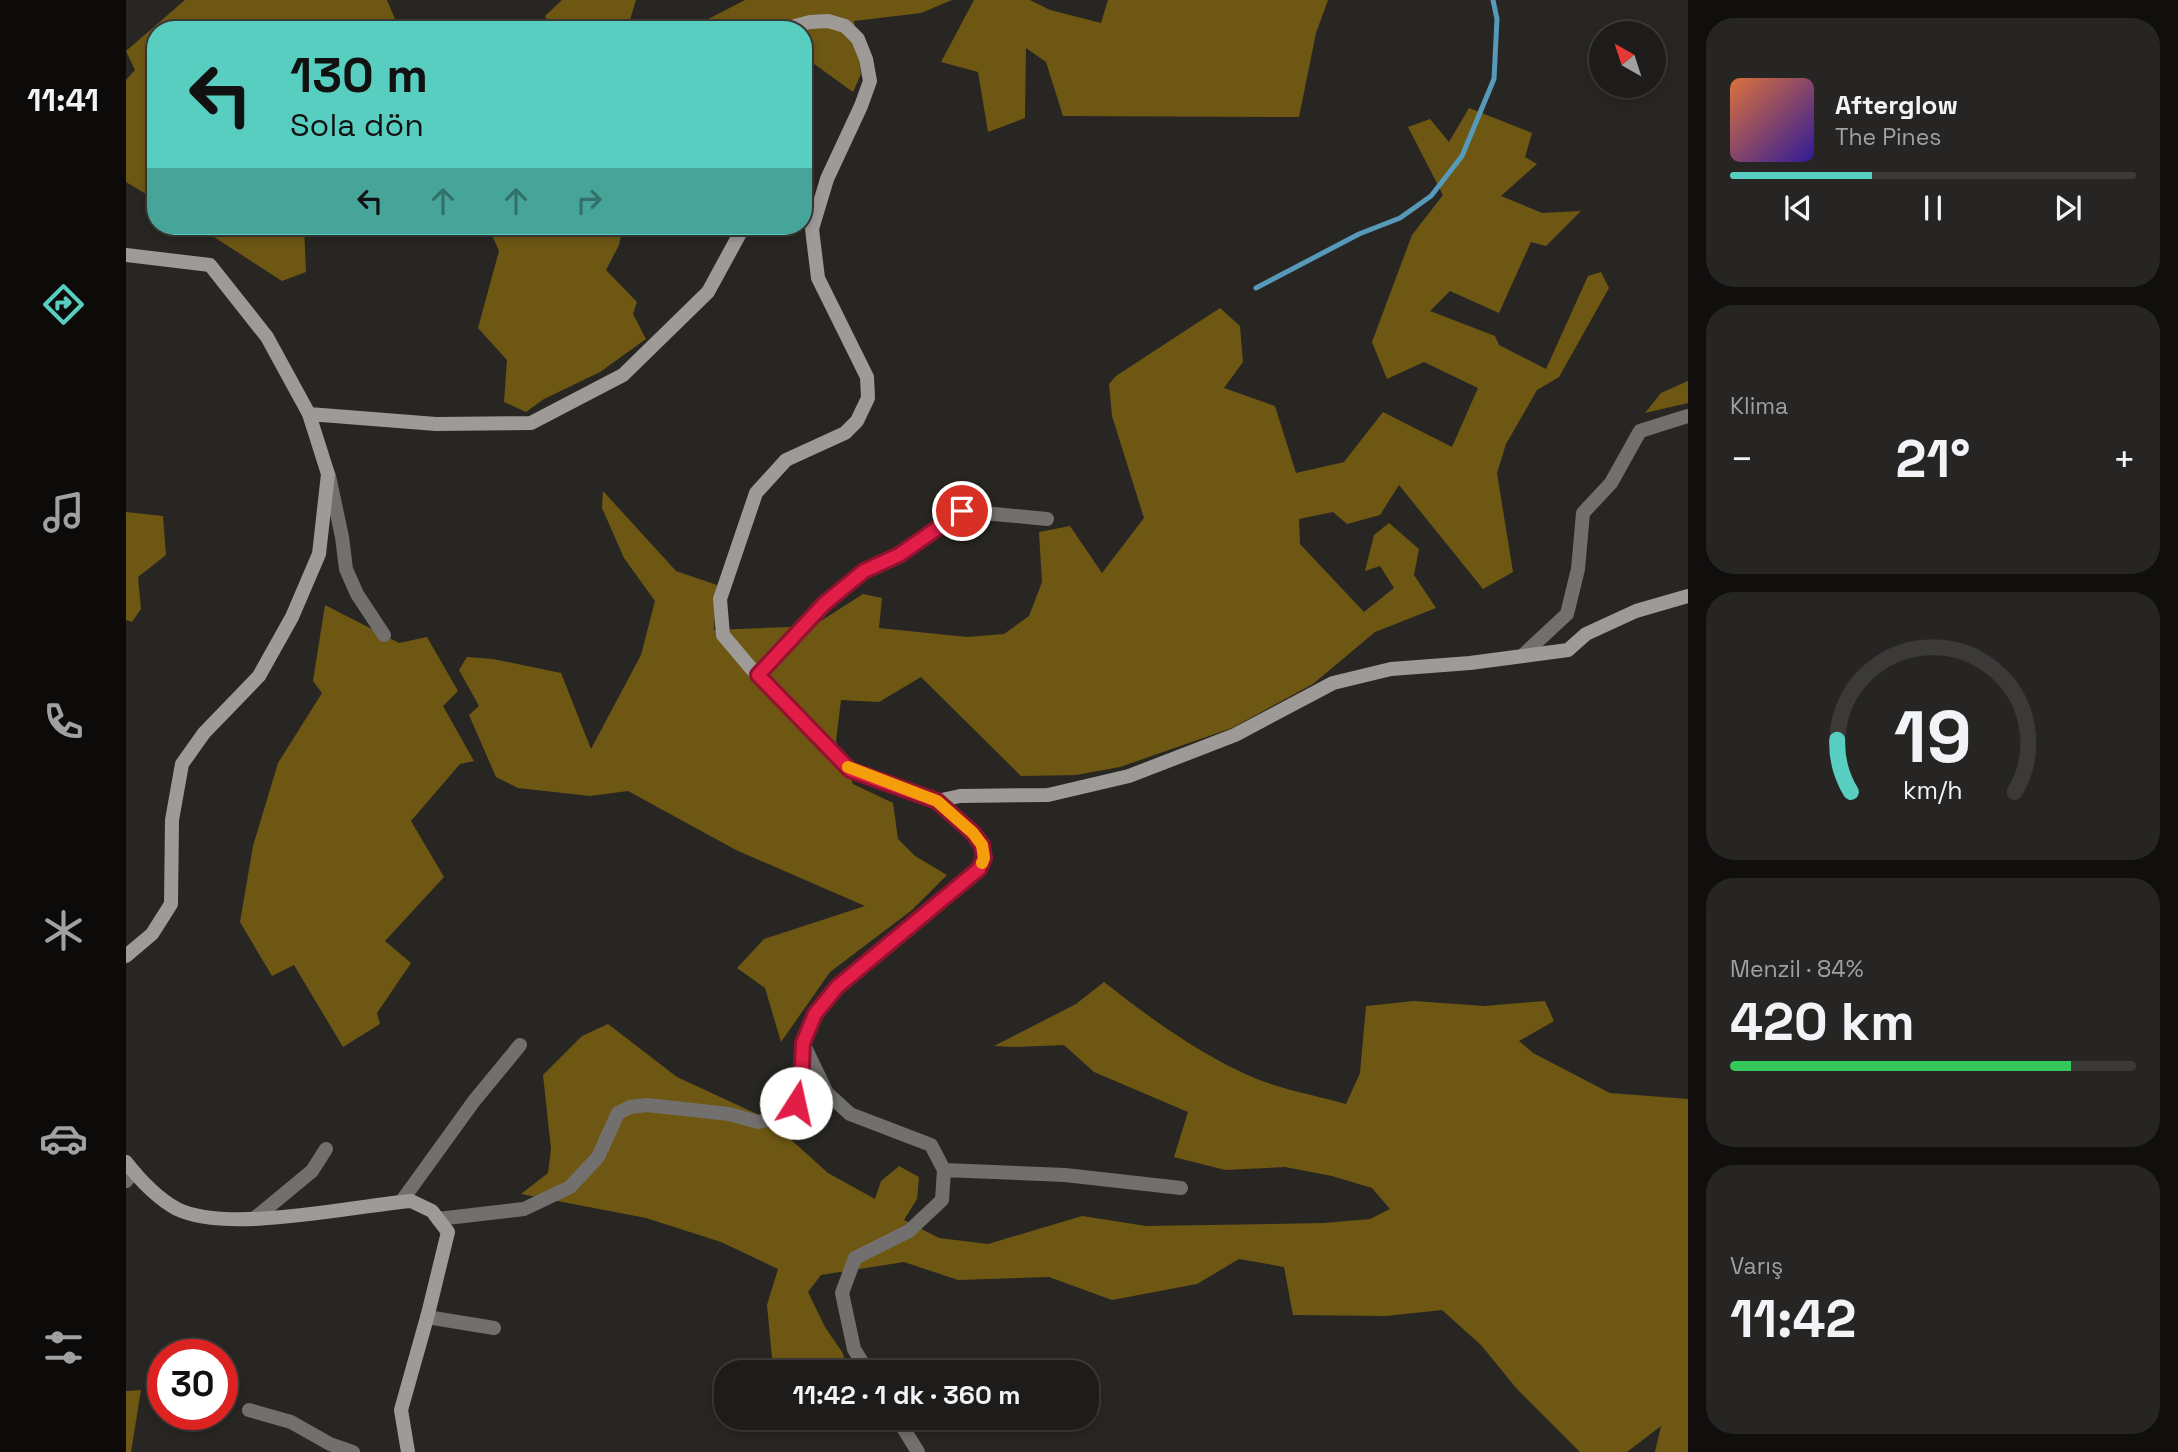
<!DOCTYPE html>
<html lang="tr">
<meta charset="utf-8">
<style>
:root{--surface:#1e1c1a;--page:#262523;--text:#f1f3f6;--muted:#a1a1a2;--line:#3c3a39;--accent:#58cec0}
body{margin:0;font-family:"Space Grotesk",sans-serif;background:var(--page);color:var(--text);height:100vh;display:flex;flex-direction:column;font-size:26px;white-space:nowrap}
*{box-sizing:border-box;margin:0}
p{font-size:23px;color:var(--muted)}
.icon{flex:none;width:38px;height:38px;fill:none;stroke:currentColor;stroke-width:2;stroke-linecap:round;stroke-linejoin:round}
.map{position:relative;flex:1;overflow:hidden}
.panel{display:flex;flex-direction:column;gap:18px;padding:18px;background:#100f0e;width:490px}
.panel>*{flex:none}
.hud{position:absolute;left:21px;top:21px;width:665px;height:214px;border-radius:28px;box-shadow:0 4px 10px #0003,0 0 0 2px var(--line);background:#58cec0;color:#111;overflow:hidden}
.needle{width:46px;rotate:321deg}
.tools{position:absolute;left:1463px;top:21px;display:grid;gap:14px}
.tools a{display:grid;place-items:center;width:77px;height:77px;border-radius:50%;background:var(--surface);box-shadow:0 4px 10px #0003,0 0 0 2px var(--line);font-size:35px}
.speed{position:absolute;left:21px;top:1339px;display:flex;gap:14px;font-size:35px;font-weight:700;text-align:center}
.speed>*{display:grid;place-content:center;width:91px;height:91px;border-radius:50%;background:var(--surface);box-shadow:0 4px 10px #0003,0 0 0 2px var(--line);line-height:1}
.speed .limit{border:10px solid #d22;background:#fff;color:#111}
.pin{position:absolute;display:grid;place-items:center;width:60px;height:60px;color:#fff;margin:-30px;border:4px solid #fff;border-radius:50%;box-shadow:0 2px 7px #0007}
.me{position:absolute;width:77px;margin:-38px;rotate:10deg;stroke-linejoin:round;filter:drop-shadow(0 0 5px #0008)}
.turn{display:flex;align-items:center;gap:24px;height:147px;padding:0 28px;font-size:32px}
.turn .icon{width:91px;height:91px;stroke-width:2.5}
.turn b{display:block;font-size:49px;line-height:60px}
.lanes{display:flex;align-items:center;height:66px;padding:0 28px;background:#0003;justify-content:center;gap:35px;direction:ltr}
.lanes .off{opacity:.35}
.big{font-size:52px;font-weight:800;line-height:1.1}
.panel .widget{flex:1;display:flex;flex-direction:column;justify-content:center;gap:10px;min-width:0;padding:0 24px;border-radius:28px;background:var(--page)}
.panel .dial{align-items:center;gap:0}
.dial svg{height:182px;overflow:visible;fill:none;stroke:var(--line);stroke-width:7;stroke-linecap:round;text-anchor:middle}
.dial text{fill:var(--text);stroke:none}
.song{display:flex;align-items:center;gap:21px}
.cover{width:84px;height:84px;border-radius:10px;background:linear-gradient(135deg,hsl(20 70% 55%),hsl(250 70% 35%))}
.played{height:7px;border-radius:4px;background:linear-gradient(90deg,var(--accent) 35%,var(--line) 35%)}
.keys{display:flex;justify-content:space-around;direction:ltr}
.heat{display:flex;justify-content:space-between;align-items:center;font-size:38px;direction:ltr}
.charge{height:10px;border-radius:5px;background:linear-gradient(90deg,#34c759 84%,var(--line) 0)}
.trip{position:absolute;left:588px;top:1360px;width:385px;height:70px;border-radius:28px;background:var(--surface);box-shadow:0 4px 10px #0003,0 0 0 2px var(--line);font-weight:800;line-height:70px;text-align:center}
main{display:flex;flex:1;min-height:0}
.menu{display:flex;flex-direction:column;width:126px;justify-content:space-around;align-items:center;background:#0c0b0a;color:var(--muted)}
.menu .icon{width:49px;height:49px}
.menu .selected{color:var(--accent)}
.menu b{font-size:32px;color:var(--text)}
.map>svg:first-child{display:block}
.forest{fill:#6e5713}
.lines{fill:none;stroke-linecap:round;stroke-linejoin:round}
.stream{stroke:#5699b8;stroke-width:5}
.street{stroke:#72706e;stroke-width:14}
.secondary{stroke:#9e9a98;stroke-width:14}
.route-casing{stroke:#92132f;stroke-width:18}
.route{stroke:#e11d48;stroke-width:12}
.slow{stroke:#f59e0b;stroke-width:12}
</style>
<main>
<nav class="menu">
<b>11:41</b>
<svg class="icon selected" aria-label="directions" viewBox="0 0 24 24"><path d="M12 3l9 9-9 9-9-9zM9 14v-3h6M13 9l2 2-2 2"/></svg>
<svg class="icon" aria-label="music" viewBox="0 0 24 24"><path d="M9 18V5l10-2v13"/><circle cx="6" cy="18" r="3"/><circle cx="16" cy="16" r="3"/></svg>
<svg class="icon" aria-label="phone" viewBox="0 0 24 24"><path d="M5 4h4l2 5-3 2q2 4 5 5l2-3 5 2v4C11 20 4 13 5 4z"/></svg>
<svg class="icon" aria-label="climate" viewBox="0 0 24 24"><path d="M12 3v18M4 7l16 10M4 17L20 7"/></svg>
<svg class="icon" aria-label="car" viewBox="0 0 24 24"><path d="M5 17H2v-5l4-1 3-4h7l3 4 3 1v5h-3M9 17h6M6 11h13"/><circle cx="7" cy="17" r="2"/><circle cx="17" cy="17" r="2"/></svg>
<svg class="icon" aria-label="filters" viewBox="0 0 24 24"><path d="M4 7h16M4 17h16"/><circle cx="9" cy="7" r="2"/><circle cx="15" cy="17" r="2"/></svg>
</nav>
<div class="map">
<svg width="1562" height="1452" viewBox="0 0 1562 1452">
<rect width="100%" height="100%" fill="#282622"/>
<path class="forest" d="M59,0H261L269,19L262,30H30V200L0,182V80L9,70L0,51Z
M436,0H510L504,20L516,30H426L419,16Z
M619,0H826L795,13L728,21L735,74L727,92L677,56V30H561Z
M848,0H904L924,10L975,23L982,0H1202L1190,33L1173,117L937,116L920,62L900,48L899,118L862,132L852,72L815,62Z
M1343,108L1406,133L1399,157L1411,164L1375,196L1416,213L1455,211L1420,246L1405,242L1373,313L1324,291L1304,311L1369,336L1373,345L1420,369L1462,276L1475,272L1483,288L1433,377L1411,390L1380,444L1371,473L1387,572L1357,589L1273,485L1254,515L1221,524L1207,512L1173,519L1174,544L1238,612L1268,588L1254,566L1239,571L1248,535L1263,523L1293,549L1288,575L1310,608L1249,632L1187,684L1106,728L994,767L950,775L895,776L795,677L753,702L715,700L710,741L727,784L767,803L772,839L789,856L821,875L786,910L704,972L655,1042L639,988L611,968L638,939L739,906L610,850L502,791L464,796L392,788L370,777L343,715L353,706L333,670L341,657L367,659L435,673L465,749L515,655L529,601L498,558L476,508L477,491L550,571L591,585L588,630L687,626L737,594L756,598L753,628L841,637L878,634L903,616L916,582L913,532L944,526L976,573L1018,518L986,416L983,384L990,376L1094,308L1114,326L1117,362L1098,388L1149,406L1170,473L1218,462L1257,412L1326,447L1352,388L1298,362L1261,379L1246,342L1286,235L1317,195L1282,127L1304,119L1323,142Z
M71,226H178L180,272L156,281Z
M362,226H497L493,245L480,270L511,302L507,314L520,339L474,372L418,399L400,412L378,402L381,360L352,328L373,251Z
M1562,381V403L1519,413L1535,393Z
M0,512L37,516L40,555L12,577L15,609L6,622L0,620Z
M199,605L273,643L301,637L332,691L317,706L348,761L334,764L285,821L318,877L259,941L285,963L251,1013L254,1024L217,1047L168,965L146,976L114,922L127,846L152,763L196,693L187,681Z
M978,982C1020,1015 1065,1048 1113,1071C1146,1088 1185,1094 1220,1104L1234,1073L1240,1006L1288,1001L1358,1006L1419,1001L1428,1021L1393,1041L1407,1053L1484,1093L1562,1099V1452H1529L1535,1426L1501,1452H1454L1391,1389L1355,1345L1316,1310L1260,1316L1167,1315L1158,1267L1113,1259L1071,1284L986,1300L923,1277L832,1280L778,1262L695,1275L682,1292L699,1327L716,1352L723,1369L718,1372H664L646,1358L641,1305L652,1269L595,1242L520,1218L395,1194L422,1173L425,1149L417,1075L456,1036L482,1024L551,1077L642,1119L702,1173L749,1199L755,1181L773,1166L793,1177L791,1199L778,1220L813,1238L862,1244L956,1216L1020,1226L1198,1223L1244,1219L1264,1209L1246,1188L1206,1176L1159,1167L1099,1170L1048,1157L1062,1112L968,1072L938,1045L887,1047L868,1046L950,1004Z
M15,1390L5,1452H0V1391Z"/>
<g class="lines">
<path class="stream" d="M1130,288L1233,234L1274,218L1305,196L1336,156L1368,79L1371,19L1367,0"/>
<path class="street" d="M203,476L216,537L220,569L231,594L258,635
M1396,656L1441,614L1452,569L1457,513L1485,483L1514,431L1562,416
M632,675L698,604L738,571L773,555L836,511L921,519
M818,1170L939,1175L1055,1188
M0,1181L8,1172
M275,1202L348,1101L394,1045
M129,1218L186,1171L200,1149
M312,1219L398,1209L444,1187L472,1157L492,1113L504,1107L521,1105L603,1114L632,1122L655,1116L670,1103L675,1088L677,1045
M301,1317L368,1328
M742,1372L728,1349L716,1293L729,1258L783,1231L816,1200L818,1170L805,1145L724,1114L701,1093L677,1043L689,1014L711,987L853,869C855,866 857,862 858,858C862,839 824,813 811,801
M123,1410L165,1422L204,1444L227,1452
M771,1418L792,1452"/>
<path class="secondary" d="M665,30L669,26L684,22L702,21L719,26L732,39L740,59L744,81L735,106L701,179L686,229L692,278L741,377L742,398L731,421L719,433L660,460L630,493L594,599L597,635L624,667L724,770L811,801L834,796L922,795L1003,776L1109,735L1207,683L1265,669L1344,663L1442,650L1460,634L1510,611L1562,596
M0,255L84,265L141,337L183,414L202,474L193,554L166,617L133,676L78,733L56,764L46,820L45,904L26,934L0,956
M183,414L310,424L405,423L497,375L582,292L618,226
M0,1162C14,1180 31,1198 51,1209C103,1234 226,1206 285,1201L306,1211L322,1232L302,1314L275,1410L282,1452"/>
</g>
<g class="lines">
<g class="route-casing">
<path id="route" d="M670,1103L675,1088L677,1043L689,1014L711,987L853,869L858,858L856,845L847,833L811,801L724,770L632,675L698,604L738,571L773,555L836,511"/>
</g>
<use href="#route" class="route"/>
<path class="slow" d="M722,767L811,801L847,833L856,845L858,858L856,863"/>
</g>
</svg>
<div class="tools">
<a><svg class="needle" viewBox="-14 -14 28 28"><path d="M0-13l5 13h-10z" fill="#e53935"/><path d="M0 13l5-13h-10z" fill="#a1a1a2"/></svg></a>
</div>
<div class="speed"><div class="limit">30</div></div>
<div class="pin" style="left:836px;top:511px;background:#d93025"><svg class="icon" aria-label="arrive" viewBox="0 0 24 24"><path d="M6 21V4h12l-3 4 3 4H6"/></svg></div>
<svg class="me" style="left:670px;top:1103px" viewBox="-20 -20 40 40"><circle r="19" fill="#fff"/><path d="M0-13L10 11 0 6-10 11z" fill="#e11d48"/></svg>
<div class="trip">11:42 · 1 dk · 360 m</div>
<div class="hud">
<div class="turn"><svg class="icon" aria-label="left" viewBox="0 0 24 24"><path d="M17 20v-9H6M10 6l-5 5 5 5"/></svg><div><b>130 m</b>Sola dön</div></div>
<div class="lanes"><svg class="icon" aria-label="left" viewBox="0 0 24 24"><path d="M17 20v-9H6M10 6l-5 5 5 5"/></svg><svg class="icon off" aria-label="ahead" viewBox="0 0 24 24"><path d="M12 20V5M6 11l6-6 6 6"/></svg><svg class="icon off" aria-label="ahead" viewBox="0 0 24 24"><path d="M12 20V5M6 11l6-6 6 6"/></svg><svg class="icon off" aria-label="right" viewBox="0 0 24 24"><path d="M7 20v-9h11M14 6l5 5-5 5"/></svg></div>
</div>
</div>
<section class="panel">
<div class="widget">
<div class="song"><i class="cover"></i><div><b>Afterglow</b><p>The Pines</p></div></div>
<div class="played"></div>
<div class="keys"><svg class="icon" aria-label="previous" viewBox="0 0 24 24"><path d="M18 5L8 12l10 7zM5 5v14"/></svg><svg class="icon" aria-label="pause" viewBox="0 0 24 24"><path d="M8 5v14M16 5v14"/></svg><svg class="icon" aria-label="next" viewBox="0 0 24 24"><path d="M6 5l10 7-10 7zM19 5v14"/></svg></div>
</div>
<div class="widget"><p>Klima</p>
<div class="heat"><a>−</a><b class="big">21°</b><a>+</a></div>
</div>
<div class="widget dial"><svg viewBox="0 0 100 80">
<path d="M14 69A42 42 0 1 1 86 69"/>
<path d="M14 69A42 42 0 0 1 8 46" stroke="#58cec0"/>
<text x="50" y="56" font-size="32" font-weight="700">19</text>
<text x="50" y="72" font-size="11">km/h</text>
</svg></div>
<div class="widget"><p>Menzil · 84%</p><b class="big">420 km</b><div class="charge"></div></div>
<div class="widget"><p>Varış</p><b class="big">11:42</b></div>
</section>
</main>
